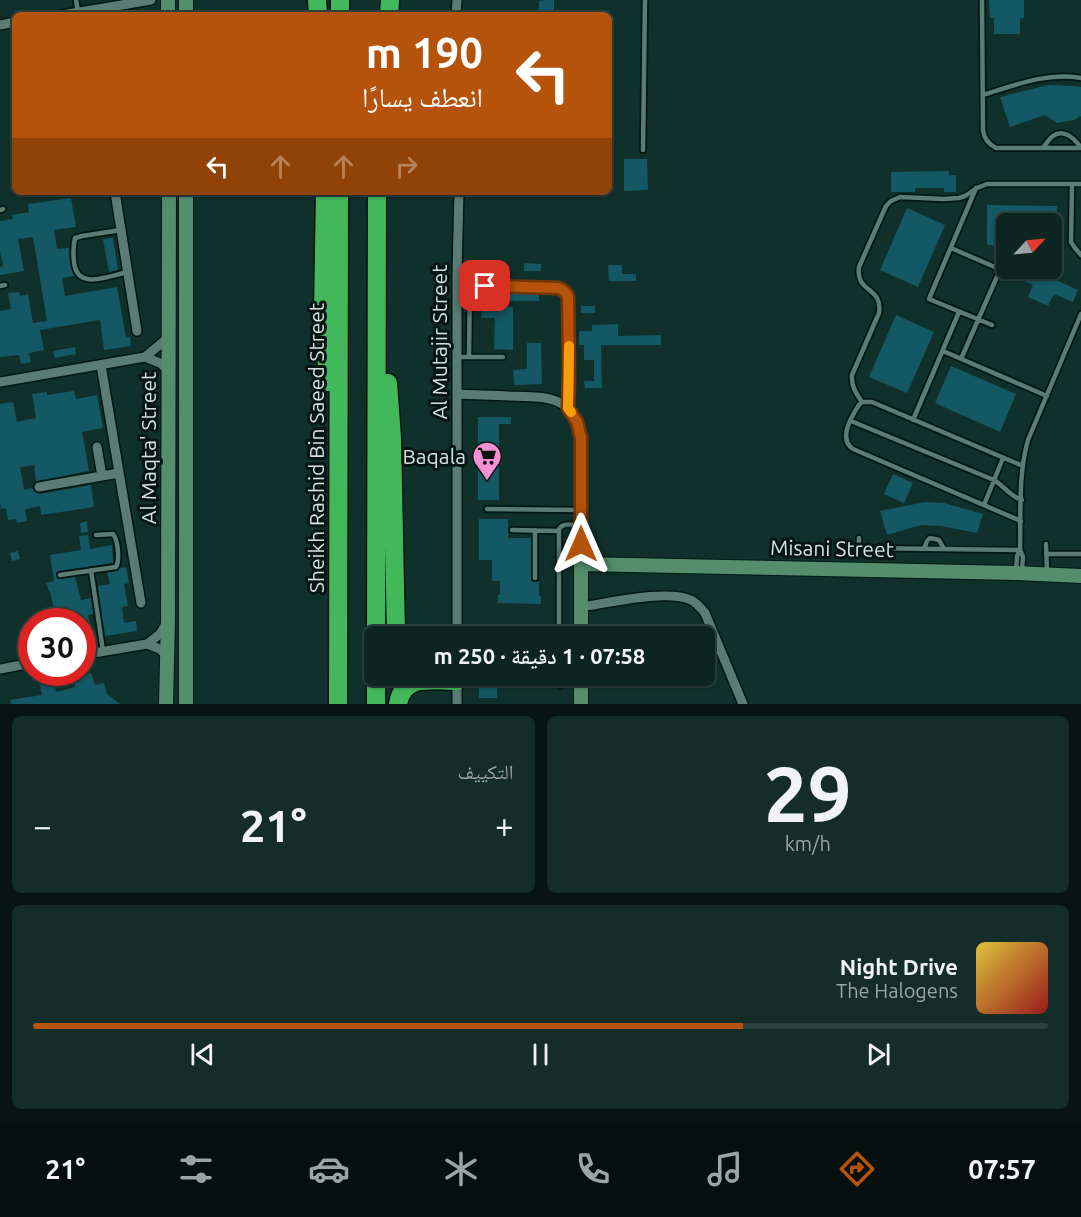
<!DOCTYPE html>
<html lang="ar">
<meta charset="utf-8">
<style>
:root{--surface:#0c2520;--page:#152d29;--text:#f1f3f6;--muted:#9aa5a5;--line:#2c423e;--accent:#b45309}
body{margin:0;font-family:Ubuntu,"Noto Naskh Arabic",sans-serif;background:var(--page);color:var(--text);direction:rtl;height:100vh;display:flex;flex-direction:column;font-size:22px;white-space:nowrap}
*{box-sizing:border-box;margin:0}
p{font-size:20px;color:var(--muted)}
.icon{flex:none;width:33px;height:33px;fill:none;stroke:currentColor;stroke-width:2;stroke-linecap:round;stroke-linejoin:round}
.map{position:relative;height:704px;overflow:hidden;direction:ltr}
.drawer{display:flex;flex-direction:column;gap:12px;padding:12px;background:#071412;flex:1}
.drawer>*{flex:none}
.banner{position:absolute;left:12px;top:12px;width:600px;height:183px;border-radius:9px;box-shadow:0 2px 4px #0004,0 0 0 2px var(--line);direction:rtl;background:#b45309;color:#fff;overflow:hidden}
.needle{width:39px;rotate:64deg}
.tools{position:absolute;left:996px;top:213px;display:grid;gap:12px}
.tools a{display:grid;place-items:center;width:66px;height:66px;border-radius:9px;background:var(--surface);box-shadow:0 2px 4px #0004,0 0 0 2px var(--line);font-size:30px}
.speed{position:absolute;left:18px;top:608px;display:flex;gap:12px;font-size:30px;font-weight:700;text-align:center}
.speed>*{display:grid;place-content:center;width:78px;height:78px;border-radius:50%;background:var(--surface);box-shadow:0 2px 4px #0004,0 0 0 2px var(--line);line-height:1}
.speed .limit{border:9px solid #d22;background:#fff;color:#111}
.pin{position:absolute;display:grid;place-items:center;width:51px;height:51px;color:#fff;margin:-26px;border-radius:12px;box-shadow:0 3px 9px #0006}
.me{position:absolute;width:66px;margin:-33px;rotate:0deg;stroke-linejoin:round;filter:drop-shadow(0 0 4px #0008)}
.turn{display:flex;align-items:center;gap:21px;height:126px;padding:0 30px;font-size:27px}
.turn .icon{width:78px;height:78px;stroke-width:2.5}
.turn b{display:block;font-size:42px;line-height:51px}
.lanes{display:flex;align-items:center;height:57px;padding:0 30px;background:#0003;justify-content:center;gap:30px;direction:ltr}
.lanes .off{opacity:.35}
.big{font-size:45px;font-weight:600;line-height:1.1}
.drawer .tile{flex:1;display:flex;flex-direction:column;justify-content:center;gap:9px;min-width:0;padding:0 21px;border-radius:9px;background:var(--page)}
.drawer .dial{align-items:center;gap:0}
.dial b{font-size:78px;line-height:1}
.song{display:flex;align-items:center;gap:18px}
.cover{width:72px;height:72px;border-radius:9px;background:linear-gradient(135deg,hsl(50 70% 55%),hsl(0 70% 35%))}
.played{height:6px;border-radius:3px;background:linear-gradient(90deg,var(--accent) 70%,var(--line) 70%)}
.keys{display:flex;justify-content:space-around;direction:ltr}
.heat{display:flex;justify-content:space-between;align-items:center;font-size:33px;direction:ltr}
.drawer .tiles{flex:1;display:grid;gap:12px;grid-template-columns:1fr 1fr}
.tile:last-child{grid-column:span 2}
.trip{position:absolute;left:364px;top:626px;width:351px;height:60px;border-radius:9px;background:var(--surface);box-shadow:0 2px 4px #0004,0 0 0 2px var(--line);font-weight:600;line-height:60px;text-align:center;direction:rtl}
.tab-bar{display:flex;height:96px;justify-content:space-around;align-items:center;background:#050f0d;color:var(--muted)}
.tab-bar .icon{width:42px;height:42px}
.tab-bar .on{color:var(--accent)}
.tab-bar b{font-size:27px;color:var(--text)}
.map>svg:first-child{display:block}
.building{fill:#135864}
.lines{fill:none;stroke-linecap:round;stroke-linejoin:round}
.lane-casing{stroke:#011713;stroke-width:8}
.street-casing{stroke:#011713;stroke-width:12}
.secondary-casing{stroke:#011713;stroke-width:16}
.highway-casing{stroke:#011713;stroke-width:21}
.lane{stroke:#5b7c75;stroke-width:4.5}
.street{stroke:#5b7c75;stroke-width:9}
.secondary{stroke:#548e6d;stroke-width:14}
.highway{stroke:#42b85a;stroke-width:18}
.route-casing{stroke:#753606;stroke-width:15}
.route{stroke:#b45309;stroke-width:10}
.slow{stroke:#f59e0b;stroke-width:10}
.labels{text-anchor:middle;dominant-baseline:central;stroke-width:6;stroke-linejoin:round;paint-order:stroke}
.street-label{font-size:21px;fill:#d2e3df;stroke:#081613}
.poi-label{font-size:21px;fill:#d2e3df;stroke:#081613;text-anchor:end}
</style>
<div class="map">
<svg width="1081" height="704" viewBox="0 0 1081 704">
<rect width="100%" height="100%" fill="#10312b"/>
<path class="building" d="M546,0H554V11H539V1Z
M989,0H1024V18H1020V34H994V18H990Z
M1048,85L1075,86L1081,87V116L1074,120L1057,123L1045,115L1010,127L1000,97Z
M624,159H647L648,190L624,191Z
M949,171V175H956V192H944V188H915V192H891V172Z
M71,198L76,227L54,230L57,249L69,248L70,263L74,276L62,278L65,296L117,287L126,338L130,337L131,346L104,350L100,320L40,330L44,350L29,353L31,362L21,364L19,355L0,357V311L11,309L8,293L19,292L20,296L28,294L33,323L47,321L33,237L18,239L24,271L0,275V267L3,266L0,252V221L13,219L12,215L29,212L28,204Z
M987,205L1057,206L1056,224H1006V246L987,245Z
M907,208L945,225L918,287L880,270Z
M113,238L118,270L109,272L103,239Z
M524,263L541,264V271H524Z
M608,265H622V274H636V281H609Z
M1019,268H1030L1078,290L1073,302L1054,294L1048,306L1028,297L1033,285L1015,277Z
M509,291L539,292V301H509Z
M495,306L513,307V350L494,349L495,318H481L482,309L495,310Z
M581,306H595V313H581Z
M896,315L934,332L907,393L869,377Z
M618,324V336L661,335V345H601L602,388H585L584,381H594V360H584V345H579V331H592V325Z
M527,343H541L542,384L514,385L513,370L527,369Z
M75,347L76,354L55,358L53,351Z
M951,366L1016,394L1000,432L935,403Z
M74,391L76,399L97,395L103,428L82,432L89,471L36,481L34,465L20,467L24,490L32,488L34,492L40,494L91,485L94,507L41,515L40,506L25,509L27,521L17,523L16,519L8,520L6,508L1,509L0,502V404L13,402L17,422L36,418L32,394L47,392V395Z
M478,417H511V424H499V500H478Z
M893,474L913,483L904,503L884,494Z
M925,502L944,503L983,514L977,533L941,526L921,525L887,535L880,511Z
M479,519H508V538H531V579L533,582H539V596H541V604L498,603V595H500V581H492V560H479Z
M87,521L88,532L81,533L80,523Z
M88,535L90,549L112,545L113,563L59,571L57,572L56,575L57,578L60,579L75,577L81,600L91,598L93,614L88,615L91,628L84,630L81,617L61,621L58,608L54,609L50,591H49L46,583L54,581L50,555L81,550L79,536Z
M18,551L20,559L12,561L10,553Z
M126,567L129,583L124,584L128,606L122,607L124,623L136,621L137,631L105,636L98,586L110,584L107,573L117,571L121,568Z
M479,628L497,629V636H479Z
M91,673L95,685L104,683L107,694L120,704H11L10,700L42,695L39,680L54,678L56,692L75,687L73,676Z
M479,675H497V698H479Z"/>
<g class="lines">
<g class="lane-casing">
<path id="lane" d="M76,0L78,12
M982,0L983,130C984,139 988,144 996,148H1081
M983,95C1015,85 1047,72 1081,78
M1043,148C1046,144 1049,139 1053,136C1064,128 1075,139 1081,148
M643,150L645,0
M1072,184L1071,242L1075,248L1081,255
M976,188L929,299L992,325
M0,210L3,209
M121,230L82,236L75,238C73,246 73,253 74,262C77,291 108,276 128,272
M951,248L997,268L999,272L961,359
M457,273C463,273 468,273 470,279L469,357
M0,286L5,285
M485,286L559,288L566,293L569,300L568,408
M943,351L1047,396
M457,357H503
M862,402C856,393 851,386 852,375L879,313C883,286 855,293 859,267L886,206L891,201L900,197L943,199L959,198L965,196L977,188L987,184H1081
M913,420L959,312
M851,421L994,480C1004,486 1011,497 1022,500
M984,505L1003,458
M487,509L581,510
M1021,521L853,449C838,439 851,417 859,405L862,402H872L1023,466
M512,530L559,531
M535,530V578
M859,538V545L864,548L1020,550
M1046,544L1047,572
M924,549L927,541L930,538L939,540L944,549
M1020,550L1023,557L1022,570
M1046,554H1081
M91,570L103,651
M1016,572L1017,556L1020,550C1021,514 1018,475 1028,440L1081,314
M60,575L116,567C120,560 118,540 113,534L96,535
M559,636V529C563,522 574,525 581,525
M559,675L560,686"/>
</g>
<g class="street-casing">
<path id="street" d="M62,15L151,0
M456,15L457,0
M0,25L15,22
M115,192L137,331
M145,357L160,363L169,371
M101,365L141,603
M0,382L145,357L169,337
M457,394C475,395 492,395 509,396C544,397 575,394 581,438V564
M97,447L102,476
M39,487L119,473
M581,607C609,603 666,589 691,600C697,603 701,608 705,613L743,704
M457,636V273L459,192
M147,644L160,649L168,657
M82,655L147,644L160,634L166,624
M0,669L32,663
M457,677V704"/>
</g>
<g class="secondary-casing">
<path id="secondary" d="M168,0V15
M186,15V0
M581,636V564L1016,573L1081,576
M166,704L168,619L169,192
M186,704V192
M581,704V675"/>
</g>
<g class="highway-casing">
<path id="highway" d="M317,0L318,15
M340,15V0
M389,15L390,0
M325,192L323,313L328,382
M388,383L392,438L396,636
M376,636L377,192
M338,704L339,192
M376,704V675
M398,704C403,673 434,681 457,681"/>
</g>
<use href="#lane" class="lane"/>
<use href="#street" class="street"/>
<use href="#secondary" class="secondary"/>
<use href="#highway" class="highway"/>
</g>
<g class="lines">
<g class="route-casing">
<path id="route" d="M485,286L559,288L564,291L568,296L569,376L568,408L577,422L581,438V544"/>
</g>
<use href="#route" class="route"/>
<path class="slow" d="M569,346L568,408L571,412"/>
</g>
<defs>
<g id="supermarket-pin" transform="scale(1.5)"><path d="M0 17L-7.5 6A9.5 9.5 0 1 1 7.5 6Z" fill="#f591d2" stroke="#081613"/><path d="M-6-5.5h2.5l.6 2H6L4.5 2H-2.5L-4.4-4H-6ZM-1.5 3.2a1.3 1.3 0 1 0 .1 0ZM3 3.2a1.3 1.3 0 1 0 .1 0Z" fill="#111"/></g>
</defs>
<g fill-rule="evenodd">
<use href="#supermarket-pin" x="487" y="456"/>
</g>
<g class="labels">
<g class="street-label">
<text transform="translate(439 342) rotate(-90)">Al Mutajir Street</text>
<text transform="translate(148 448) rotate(-90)">Al Maqta' Street</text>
<text transform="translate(316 448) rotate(-90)">Sheikh Rashid Bin Saeed Street</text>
<text transform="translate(832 548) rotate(1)">Misani Street</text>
</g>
<g class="poi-label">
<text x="466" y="456">Baqala</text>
</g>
</g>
</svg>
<div class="tools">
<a><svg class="needle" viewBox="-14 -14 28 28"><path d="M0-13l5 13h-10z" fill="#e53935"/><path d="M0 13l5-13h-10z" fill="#9aa5a5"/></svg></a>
</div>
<div class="speed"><div class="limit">30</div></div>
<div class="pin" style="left:485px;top:286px;background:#d93025"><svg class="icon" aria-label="arrive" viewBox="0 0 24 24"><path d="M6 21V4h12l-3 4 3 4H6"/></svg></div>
<svg class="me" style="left:581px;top:544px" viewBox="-20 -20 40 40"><path d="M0-17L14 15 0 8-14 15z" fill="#b45309" stroke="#fff" stroke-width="4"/></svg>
<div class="trip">07:58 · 1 دقيقة · 250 m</div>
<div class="banner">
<div class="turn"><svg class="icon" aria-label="left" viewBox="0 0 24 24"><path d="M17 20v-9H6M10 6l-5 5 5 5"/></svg><div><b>190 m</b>انعطف يسارًا</div></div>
<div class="lanes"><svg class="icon" aria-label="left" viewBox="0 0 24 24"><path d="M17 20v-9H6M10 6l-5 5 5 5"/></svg><svg class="icon off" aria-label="ahead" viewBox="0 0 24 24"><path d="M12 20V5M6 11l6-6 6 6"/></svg><svg class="icon off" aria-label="ahead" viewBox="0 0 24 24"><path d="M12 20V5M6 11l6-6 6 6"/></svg><svg class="icon off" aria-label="right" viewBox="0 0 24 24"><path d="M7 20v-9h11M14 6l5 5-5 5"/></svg></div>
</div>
</div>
<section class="drawer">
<div class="tiles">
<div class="tile dial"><b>29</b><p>km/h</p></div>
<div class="tile"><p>التكييف</p>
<div class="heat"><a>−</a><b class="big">21°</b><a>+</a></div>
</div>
<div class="tile">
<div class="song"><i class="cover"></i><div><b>Night Drive</b><p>The Halogens</p></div></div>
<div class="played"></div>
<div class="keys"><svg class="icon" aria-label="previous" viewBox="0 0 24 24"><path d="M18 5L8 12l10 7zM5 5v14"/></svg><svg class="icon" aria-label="pause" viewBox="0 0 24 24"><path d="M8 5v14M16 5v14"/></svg><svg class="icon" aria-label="next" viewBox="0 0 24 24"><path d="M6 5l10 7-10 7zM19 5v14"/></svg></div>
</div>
</div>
</section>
<nav class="tab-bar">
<b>07:57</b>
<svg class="icon on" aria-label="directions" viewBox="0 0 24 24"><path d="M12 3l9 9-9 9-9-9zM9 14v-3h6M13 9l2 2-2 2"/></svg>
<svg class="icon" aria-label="music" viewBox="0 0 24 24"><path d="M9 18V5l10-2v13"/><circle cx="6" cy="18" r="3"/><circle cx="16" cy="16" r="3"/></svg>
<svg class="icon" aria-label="phone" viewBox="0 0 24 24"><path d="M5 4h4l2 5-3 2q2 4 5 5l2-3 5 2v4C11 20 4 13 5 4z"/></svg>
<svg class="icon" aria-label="climate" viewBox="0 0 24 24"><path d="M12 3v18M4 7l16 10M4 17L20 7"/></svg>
<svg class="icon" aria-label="car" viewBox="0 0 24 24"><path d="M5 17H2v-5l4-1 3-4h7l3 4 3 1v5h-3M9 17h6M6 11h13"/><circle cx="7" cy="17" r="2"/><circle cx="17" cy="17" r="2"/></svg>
<svg class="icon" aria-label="filters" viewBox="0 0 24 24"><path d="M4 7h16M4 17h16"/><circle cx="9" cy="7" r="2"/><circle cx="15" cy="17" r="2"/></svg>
<b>21°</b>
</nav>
